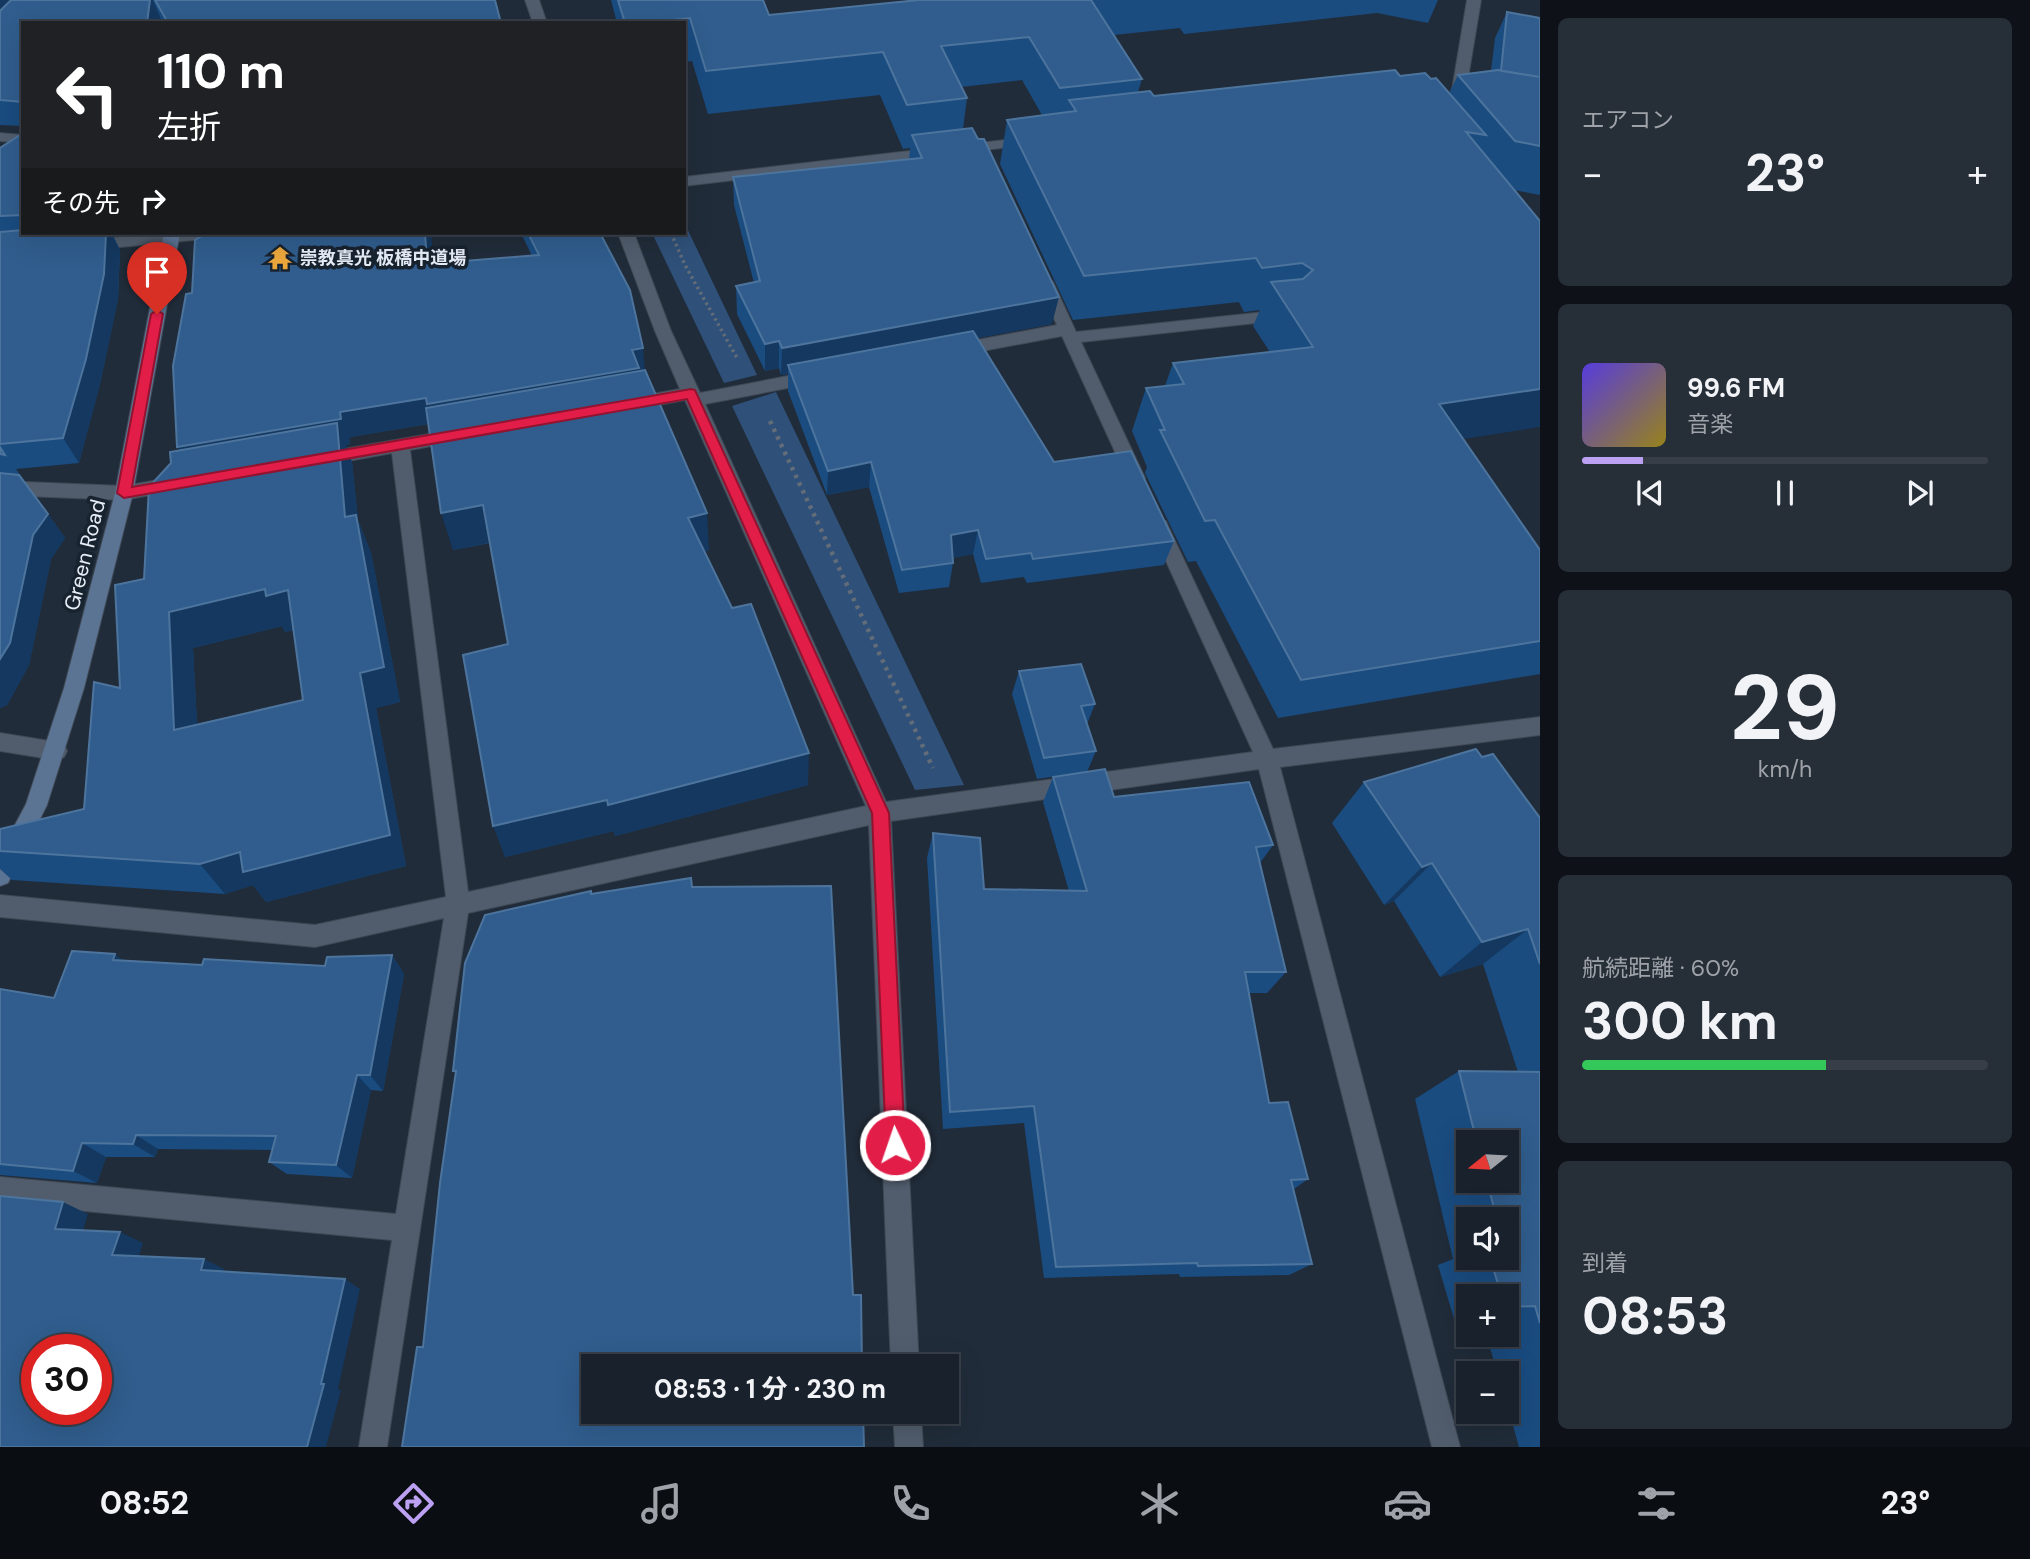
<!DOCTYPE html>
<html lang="ja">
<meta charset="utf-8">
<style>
:root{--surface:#19212c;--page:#262e38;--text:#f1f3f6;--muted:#9fa3a9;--line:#373e48;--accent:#bca0f2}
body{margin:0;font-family:"DM Sans","Noto Sans JP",sans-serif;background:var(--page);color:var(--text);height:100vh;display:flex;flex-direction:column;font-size:26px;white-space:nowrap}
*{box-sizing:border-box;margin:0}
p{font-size:23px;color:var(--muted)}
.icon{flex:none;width:38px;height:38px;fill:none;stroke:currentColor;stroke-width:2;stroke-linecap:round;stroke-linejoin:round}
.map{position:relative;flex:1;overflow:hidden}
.panel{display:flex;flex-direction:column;gap:18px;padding:18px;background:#0e1218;width:490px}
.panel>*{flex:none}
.guide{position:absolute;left:21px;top:21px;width:665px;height:214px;border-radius:0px;box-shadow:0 7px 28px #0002,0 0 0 2px var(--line);background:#202124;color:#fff;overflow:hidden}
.needle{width:46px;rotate:252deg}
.tools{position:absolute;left:1456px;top:1130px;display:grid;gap:14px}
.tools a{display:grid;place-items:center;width:63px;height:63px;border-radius:0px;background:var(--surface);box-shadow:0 7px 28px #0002,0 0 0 2px var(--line);font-size:35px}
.speed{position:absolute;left:21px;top:1334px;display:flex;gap:14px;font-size:35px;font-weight:700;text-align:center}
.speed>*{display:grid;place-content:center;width:91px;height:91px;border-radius:50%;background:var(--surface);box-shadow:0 7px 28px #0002,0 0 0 2px var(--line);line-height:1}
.speed .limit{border:10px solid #d22;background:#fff;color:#111}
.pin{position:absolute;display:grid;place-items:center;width:60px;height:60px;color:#fff;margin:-72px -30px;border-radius:50% 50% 50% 0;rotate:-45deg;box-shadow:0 0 7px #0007}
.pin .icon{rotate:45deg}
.me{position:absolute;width:77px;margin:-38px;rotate:357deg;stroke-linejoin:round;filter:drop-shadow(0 0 5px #0008)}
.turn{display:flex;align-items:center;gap:24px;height:147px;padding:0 21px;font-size:32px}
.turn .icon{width:91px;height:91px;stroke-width:2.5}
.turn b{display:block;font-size:49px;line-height:60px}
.then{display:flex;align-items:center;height:66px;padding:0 21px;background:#0003;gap:14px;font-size:26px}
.big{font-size:52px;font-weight:700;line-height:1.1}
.panel .card{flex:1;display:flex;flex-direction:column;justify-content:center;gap:10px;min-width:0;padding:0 24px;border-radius:10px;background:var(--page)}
.panel .dial{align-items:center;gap:0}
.dial b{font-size:91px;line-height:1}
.song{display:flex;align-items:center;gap:21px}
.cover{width:84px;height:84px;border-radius:10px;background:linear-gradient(135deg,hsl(250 70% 55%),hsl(50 70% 35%))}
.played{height:7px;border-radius:4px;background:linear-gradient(90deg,var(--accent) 15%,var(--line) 15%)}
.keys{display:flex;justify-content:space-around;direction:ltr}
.heat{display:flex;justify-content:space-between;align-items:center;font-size:38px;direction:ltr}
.charge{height:10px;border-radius:5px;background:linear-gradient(90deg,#34c759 60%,var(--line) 0)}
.trip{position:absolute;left:581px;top:1354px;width:378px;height:70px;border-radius:0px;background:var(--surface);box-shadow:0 7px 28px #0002,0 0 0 2px var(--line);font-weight:700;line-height:70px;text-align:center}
.dock{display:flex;height:112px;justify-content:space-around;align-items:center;background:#0a0d12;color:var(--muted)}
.dock .icon{width:49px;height:49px}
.dock .selected{color:var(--accent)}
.dock b{font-size:32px;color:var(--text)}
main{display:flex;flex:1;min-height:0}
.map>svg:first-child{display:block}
.green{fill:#2f5078}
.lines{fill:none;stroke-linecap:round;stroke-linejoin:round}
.lane-casing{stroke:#3f4854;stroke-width:2}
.street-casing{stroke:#3f4854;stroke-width:2}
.secondary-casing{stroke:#3f4854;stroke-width:2}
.path-far1{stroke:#636d79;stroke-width:3.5;stroke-dasharray:2.5 3.5;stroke-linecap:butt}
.path{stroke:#636d79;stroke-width:4.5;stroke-dasharray:3.5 5;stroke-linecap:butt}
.lane{fill:#515d6d;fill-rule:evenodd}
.street{fill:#515d6d;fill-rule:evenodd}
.secondary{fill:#5c7494;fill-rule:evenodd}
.wall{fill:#1a4c80;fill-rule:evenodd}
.shaded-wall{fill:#14385f}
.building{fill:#305d8d;stroke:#4d749d;stroke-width:2;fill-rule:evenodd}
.route{fill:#e11d48;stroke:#92132f;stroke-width:2}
.labels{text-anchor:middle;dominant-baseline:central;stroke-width:7;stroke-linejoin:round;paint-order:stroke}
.far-poi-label{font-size:18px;font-weight:bold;fill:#e6edf6;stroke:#182330;text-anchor:start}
.street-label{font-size:21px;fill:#e6edf6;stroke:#182330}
</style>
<main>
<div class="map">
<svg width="1540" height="1447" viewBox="0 0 1540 1447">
<rect width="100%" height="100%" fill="#212c3a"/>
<path class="green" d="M684,222L757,375L724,383L652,233H684Z
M776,392L964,785L915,790L732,406Z"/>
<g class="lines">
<g class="lane-casing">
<path id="lane" d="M1467,0H1481L1464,102L1457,106L1450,102Z"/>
</g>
<g class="street-casing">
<path id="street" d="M525,0H539L547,23H533Z
M0,133L23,135V143L0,141Z
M1030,137L1035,138L1037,141L1035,144L684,186V177Z
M166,233H223L215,238L89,250L81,245L89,240Z
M618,233H634L671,331L700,393L814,371L823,377L814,383L705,404L886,802L1253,752L1150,526L1152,521H1166L1168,526L1273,749L1540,717V735L1280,767L1460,1447H1432L1259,769L891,821L919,1367H891L869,825L468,913L387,1447H359L392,1240L0,1203V1177L396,1214L444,918L315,947L0,917V895L315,925L446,897L392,453L321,466L315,464L312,459L315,454L458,429L464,431L467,435L464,439L458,441L410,450L468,892L866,806L685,400L631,410L622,404L631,398L680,389L655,331Z
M1045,277L1053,282L1076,332L1284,310L1292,315L1284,320L1081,342L1145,478L1142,483H1130L1127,478L1062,336L956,356L948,350L956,344L1057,325L1037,282Z
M175,477L181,479L184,484L181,489L124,500L0,495V481L124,486Z
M0,733L56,742L64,745L67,751L64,757L56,760L0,751Z
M893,1412H921L923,1447H895Z"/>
</g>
<g class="secondary-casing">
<path id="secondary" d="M164,233H180L133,493L84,688L47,805L8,883L0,886V853L26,804L64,688L115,493Z"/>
</g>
<path class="path-far1" d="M671,233L685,265L737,358"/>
<path class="path" d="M770,421L933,768"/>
<use href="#lane" class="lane"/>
<use href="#street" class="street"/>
<use href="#secondary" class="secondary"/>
</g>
<path class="wall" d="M0,0H495L501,23H163L161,19L23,23V126L0,125Z
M611,0H763L769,15L919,0H1438L1428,23L1377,13L1184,34L1180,28L1114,35L1142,79L1138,92L1154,96L1400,76L1431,79L1449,93L1458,75L1491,71L1495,38L1507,12L1540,18V195L1514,190L1463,439L1540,550V674L1278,718L1196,561L1188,562L1145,473L1147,467L1132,431L1146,388L1165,386L1173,363L1270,352L1253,326L1260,310L1244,312L1239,302L1073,320L1000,164L1007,120L1042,115L1022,80L961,87L967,98L963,129L1052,324L977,338L1054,462L1174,541L1164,565L1027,583L1024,577L981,583L973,554L953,558V563L949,587L899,593L869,487L827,495L788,391V374L781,375L779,368L765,371L737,314L736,286L754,283L734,205L733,177L909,159L910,148L903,149L880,95L708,114L692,61L684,62V23H617Z
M23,133V233H121V235H113L120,250L118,299L100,384L79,463L16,469L65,538L51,559L29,665L7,705L0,708V148Z
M207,233H431L432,263L532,256L521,233H600L645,372L709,550L704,552L808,785L615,836L614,831L505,857L508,644L490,543L453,550L428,424L350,437V444L346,445L352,462L358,520L371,553L400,702L376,708L406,866L266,902L253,885L225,894L12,880L0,869V829L84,809L120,688L144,579L171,463L179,450L192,293ZM282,626L285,632L294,630L303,700L197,724L193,648Z
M1019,671L1095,704L1087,724L1096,751L1087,772L1114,797L1273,845L1260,863L1286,972L1267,993H1248L1269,1103L1308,1179L1294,1189L1312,1264L1289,1275L1180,1277L1179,1274L1044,1278L1024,1123L943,1129L927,858L933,833L984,889L1069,891L1043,802L1053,777L1064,775L1037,779L1012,694Z
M1482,757L1540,818V1447H1519L1507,1404V1374H1498L1486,1335H1507V1297H1468V1322H1455L1438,1265L1453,1259L1415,1099L1459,1071L1518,1072L1483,964L1440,977L1394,901L1384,905L1332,823L1364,782ZM1468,1143H1507V1181H1468ZM1468,1220H1507V1258H1468Z
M115,954L122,960L202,965L325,966L392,955L404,974L383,1091L371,1090L352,1178L287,1174L269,1162L272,1150L158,1149L155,1157H106L97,1183L0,1175V989L54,998Z"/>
<path class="shaded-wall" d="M0,0H26L0,27Z
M150,0H153L161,19L160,23H147Z
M106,233H111L120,250L118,299L100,384L79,463L63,438Z
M425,233H431L434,290L427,264Z
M1059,297L1052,324L791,373L788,365V374L781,375L782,348Z
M779,341V368L765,371V344Z
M643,348L645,373L433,423L350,437V444L346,445L352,462L358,520L371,553L400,702L376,708L406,866L266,902L253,885L225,894L200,864L360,673L191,472L177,447Z
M1540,389V427L1413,447L1439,404Z
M871,462L869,487L827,495L828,471Z
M483,505L493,542L453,550L441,513Z
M707,513L709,550L691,555L688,518Z
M48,514L65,538L51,559L29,665L7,705L0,708V659L33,535Z
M978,530L973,554L947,559L951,535Z
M265,589L288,590L307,627L285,632L282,626L193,648L199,763L174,730L169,612Z
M809,753L808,785L615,836L608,805Z
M607,800L614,831L505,857L493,826Z
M1432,863L1394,901L1384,905L1422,867Z
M1528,929L1483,964L1440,977L1482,942Z
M115,954L136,972L113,960Z
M392,955L404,974L383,1091L370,1075Z
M357,1075L371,1090L352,1178L336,1165Z
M136,1135L158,1149L155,1157L133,1144Z
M82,1143L106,1157L97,1183L73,1171Z
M63,1202L88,1214L80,1240L55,1229Z
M120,1232L143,1243L136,1265L112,1255Z
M204,1259L224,1269L222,1279L201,1270Z
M345,1279L360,1289L338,1389L341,1390L326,1447H307Z"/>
<path class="building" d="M11,0H150L147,23H23V102L0,100V11Z
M155,0H495L501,23H168Z
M618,0H763L769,15L919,0H1091L1142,79L1060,88L1029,37L941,46L967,98L907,105L883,52L706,71L690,18L648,23H625Z
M1507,12L1540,18V77L1501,71Z
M1395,70L1400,76L1425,73L1431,79L1436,78L1486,135L1466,132L1540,221V389L1439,404L1540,550V641L1301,680L1215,520L1205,521L1160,430H1165L1146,388L1184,384L1173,363L1313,347L1271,282L1303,279L1313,270L1302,263L1262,268L1256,258L1084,276L1007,120L1076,111L1069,100L1150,91L1154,96Z
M1498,70L1540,77V146L1515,141L1458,75Z
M972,128L978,139H984L1059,297L782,348L779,341L765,344L736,286L760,281L733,177L922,158L912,135Z
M23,133V215L0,216V148Z
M23,230V233H106L104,274L86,359L63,438L0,444V232Z
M207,233H425L427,264L539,255L528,233H600L630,290L643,348L632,350L639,368L427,404L426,398L340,412L341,419L177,447L173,366L186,294L192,293L195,240Z
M973,331L1054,462L1131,451L1174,541L1033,559L1031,553L986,559L978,530L951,535L953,563L902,570L871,462L828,471L788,365Z
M645,370L707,513L688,518L732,608L751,604L809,753L608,805L607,800L493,826L463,655L508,644L483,505L441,513L426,408Z
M337,423L345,517L356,515L384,667L360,673L390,835L243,872L240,852L200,864L0,851V829L84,809L94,682L120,688L115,585L144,579L149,487L171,463L170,452ZM265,589L266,596L288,590L303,700L174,730L169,612Z
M0,447L5,455L0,454Z
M0,473L19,475L48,514L33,535L10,643L0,659Z
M1081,664L1095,704L1081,706L1096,751L1044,758L1019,671Z
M1476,749L1482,757L1493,754L1540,818V964L1528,929L1482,942L1432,863L1422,867L1364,782Z
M1105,769L1114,797L1249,782L1273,845L1256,847L1286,972H1245L1269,1103L1288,1102L1308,1179L1291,1180L1312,1264L1198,1266L1197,1263L1056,1267L1034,1106L950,1112L933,833L980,838L984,889L1087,891L1053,777Z
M691,878L692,887L831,886L853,1295H861L862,1367H593V1412H863L864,1447H402L417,1347H423L440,1183L456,1071H453L465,963L485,915L591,891V894Z
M72,951L115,954L113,960L202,965L204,959L325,966L327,957L392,955L370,1075H357L336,1165L269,1162L276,1136L136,1135L133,1144L82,1143L73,1171L0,1164V989L54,998Z
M1459,1071L1540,1072V1323L1535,1306L1507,1307V1297H1502L1490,1258H1507V1220H1497L1487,1181H1507V1143H1477Z
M0,1196L63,1202L55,1229L120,1232L112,1255L204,1259L201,1270L345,1279L321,1384H324L307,1447H0ZM37,1349H96V1409H37Z"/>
<path class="route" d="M157,310L163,314L132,487L691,389L695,390L889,813L905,1145L902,1152L895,1155L888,1152L886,1145L872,813L687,399L124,498L117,493L151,314Z"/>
<defs>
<g id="temple-bare" transform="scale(1.89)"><path d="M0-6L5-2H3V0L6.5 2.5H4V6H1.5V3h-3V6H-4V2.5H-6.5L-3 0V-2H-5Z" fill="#eda83c" stroke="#182330" stroke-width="2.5" paint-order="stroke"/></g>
</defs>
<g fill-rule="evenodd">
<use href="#temple-bare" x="280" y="258"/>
</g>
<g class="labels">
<g class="far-poi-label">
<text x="300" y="258">崇教真光 板橋中道場</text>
</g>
<g class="street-label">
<text transform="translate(85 555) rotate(-76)">Green Road</text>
</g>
</g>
</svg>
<div class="tools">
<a><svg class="needle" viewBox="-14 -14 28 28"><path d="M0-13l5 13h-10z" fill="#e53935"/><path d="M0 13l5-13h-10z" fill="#9fa3a9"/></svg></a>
<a><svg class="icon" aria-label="sound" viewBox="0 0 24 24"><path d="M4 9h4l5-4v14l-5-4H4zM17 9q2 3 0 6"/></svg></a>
<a>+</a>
<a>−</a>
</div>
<div class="speed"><div class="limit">30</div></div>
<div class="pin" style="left:157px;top:314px;background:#d93025"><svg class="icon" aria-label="arrive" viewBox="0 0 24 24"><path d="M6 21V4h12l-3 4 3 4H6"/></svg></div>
<svg class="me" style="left:895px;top:1145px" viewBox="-20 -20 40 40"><circle r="17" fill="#e11d48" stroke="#fff" stroke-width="3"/><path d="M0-11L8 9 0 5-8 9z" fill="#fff"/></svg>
<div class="trip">08:53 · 1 分 · 230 m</div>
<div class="guide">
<div class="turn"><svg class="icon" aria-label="left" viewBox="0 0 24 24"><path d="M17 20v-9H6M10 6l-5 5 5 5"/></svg><div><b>110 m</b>左折</div></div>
<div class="then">その先<svg class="icon" aria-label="right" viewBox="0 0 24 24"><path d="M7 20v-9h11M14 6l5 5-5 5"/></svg></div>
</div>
</div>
<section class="panel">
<div class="card"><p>エアコン</p>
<div class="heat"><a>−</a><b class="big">23°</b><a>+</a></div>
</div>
<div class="card">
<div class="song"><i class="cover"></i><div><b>99.6 FM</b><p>音楽</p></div></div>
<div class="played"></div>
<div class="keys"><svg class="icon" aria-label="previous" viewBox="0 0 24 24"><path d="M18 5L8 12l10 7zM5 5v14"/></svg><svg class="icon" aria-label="pause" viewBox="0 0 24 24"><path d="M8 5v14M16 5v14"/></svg><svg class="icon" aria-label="next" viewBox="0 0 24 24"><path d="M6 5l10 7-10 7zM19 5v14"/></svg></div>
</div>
<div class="card dial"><b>29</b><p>km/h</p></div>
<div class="card"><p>航続距離 · 60%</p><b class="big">300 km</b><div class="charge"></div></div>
<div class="card"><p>到着</p><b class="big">08:53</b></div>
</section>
</main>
<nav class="dock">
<b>08:52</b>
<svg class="icon selected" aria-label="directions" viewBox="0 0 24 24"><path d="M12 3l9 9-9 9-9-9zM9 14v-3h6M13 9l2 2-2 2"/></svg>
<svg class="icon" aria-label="music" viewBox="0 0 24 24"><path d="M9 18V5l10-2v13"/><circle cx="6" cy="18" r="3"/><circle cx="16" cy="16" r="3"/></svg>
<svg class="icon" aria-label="phone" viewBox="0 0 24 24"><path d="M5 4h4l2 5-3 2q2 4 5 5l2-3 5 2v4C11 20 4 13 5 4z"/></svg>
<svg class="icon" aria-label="climate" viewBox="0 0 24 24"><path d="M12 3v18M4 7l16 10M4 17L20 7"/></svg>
<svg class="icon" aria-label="car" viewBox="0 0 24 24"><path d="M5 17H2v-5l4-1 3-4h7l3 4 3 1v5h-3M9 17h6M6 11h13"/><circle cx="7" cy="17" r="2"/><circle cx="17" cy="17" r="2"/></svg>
<svg class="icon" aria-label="filters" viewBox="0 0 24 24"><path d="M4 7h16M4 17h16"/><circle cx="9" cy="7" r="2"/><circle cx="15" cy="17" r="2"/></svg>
<b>23°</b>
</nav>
